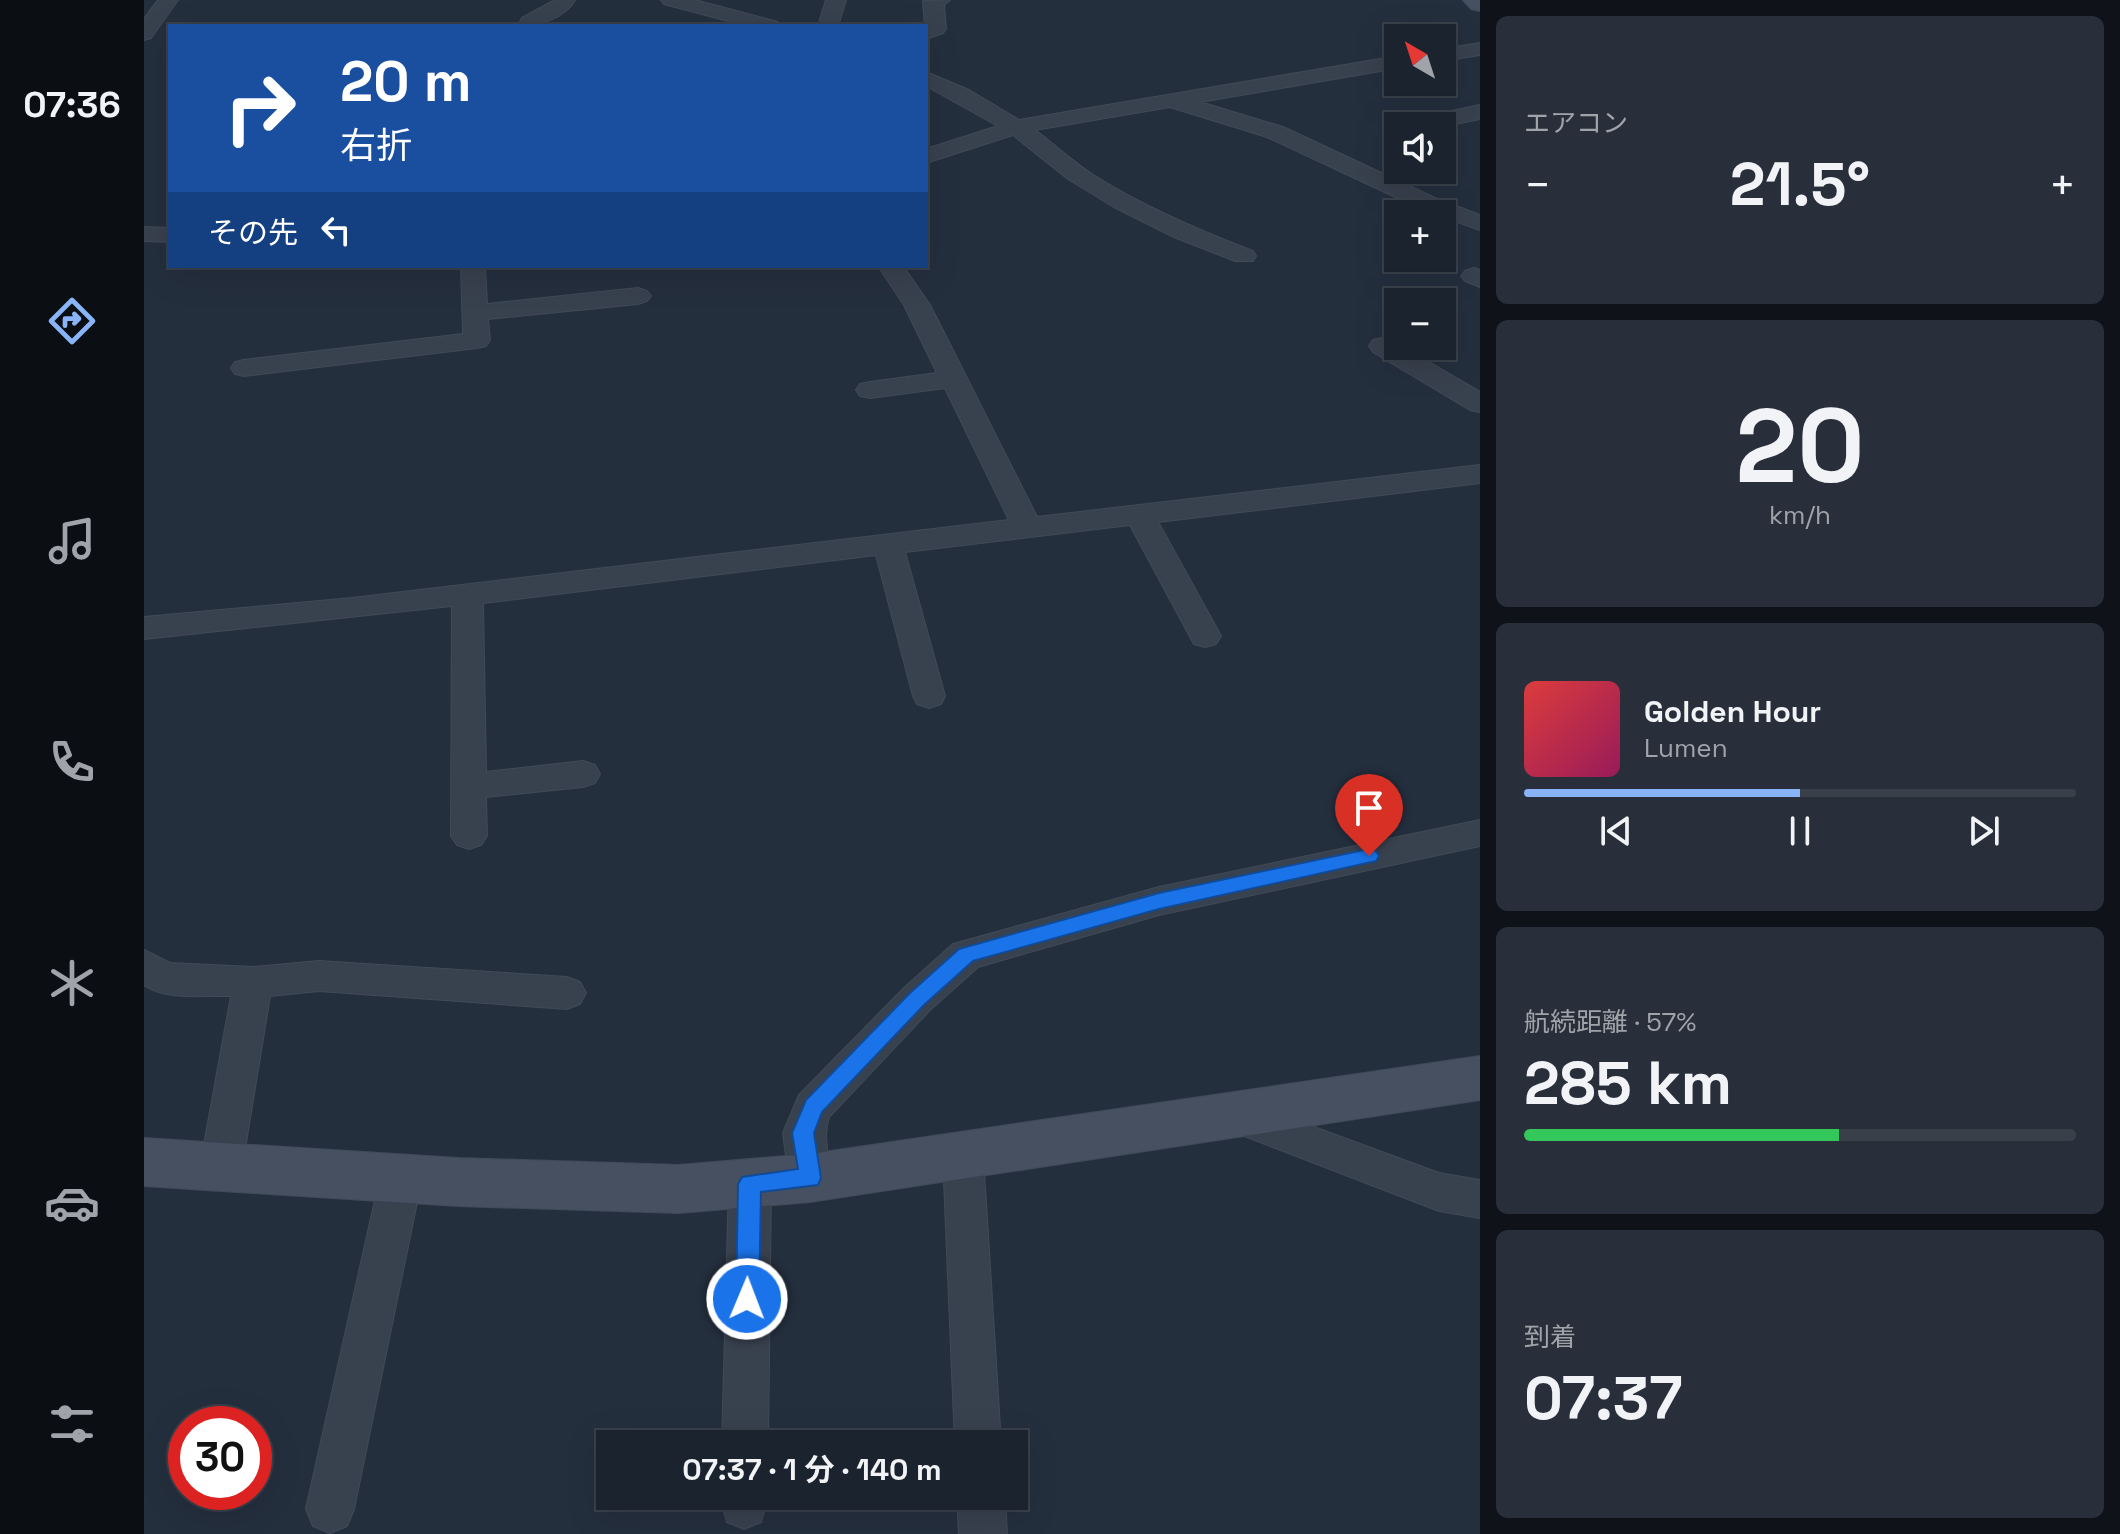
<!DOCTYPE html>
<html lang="ja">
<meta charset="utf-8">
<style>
:root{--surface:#1b232e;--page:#282f3a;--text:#f1f3f6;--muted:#a0a4aa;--line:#39404a;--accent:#8ab4f8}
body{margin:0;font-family:"Space Grotesk","Noto Sans JP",sans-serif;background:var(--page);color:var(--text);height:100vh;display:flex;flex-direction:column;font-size:30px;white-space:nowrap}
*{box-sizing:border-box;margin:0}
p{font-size:26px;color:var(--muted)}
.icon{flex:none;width:44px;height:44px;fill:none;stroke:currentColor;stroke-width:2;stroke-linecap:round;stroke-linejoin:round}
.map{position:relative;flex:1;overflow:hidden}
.sheet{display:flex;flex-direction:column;gap:16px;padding:16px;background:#0f1319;width:640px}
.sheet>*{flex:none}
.guide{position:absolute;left:24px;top:24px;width:760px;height:244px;border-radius:0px;box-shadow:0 8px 32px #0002,0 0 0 2px var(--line);background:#1a4fa0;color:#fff;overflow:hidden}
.needle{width:52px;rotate:321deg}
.tools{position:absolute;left:1240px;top:24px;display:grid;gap:16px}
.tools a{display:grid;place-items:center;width:72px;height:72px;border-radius:0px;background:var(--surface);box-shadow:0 8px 32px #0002,0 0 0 2px var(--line);font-size:40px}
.speed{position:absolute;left:24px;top:1406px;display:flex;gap:16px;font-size:40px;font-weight:700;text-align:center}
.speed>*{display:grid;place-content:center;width:104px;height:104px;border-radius:50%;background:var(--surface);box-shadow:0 8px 32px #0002,0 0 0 2px var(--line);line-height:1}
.speed .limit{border:12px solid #d22;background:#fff;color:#111}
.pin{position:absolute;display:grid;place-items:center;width:68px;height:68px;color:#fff;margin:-82px -34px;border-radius:50% 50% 50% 0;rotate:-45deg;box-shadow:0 0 8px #0007}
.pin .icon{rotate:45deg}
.me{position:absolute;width:88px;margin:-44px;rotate:1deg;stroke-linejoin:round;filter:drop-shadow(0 0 6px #0008)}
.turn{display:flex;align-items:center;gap:28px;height:168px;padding:0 40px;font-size:36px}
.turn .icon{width:104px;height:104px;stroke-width:2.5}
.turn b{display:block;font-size:56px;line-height:68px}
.then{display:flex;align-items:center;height:76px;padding:0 40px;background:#0003;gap:16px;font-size:30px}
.big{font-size:60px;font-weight:700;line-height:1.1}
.sheet .card{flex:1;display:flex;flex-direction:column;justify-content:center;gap:12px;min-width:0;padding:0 28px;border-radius:12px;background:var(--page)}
.sheet .dial{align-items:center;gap:0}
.dial b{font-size:104px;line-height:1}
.song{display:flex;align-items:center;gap:24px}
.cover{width:96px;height:96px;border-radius:12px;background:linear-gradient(135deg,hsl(0 70% 55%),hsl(330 70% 35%))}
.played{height:8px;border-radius:4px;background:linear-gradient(90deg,var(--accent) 50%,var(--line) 50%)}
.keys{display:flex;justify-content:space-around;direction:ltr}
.heat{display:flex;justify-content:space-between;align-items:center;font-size:44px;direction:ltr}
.charge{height:12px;border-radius:6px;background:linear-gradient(90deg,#34c759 57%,var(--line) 0)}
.trip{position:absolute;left:452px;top:1430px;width:432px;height:80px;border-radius:0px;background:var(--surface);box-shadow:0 8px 32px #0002,0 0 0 2px var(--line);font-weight:700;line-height:80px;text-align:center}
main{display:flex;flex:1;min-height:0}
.tab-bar{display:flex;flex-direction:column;width:144px;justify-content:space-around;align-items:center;background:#0b0e12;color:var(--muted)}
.tab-bar .icon{width:56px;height:56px}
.tab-bar .current{color:var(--accent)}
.tab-bar b{font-size:36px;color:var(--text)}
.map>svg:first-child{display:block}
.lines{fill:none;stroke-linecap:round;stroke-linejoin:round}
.street-casing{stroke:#414a57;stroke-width:2}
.secondary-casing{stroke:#414a57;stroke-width:2}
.street{fill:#38414e;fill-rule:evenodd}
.secondary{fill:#465061;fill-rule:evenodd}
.route{fill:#1a73e8;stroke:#114b97;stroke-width:2}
</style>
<main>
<nav class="tab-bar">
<b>07:36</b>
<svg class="icon current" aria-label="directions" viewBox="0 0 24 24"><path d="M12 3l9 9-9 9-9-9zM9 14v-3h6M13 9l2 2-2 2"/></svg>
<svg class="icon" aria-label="music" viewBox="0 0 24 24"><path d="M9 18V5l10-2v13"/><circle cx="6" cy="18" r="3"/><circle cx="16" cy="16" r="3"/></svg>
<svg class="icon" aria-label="phone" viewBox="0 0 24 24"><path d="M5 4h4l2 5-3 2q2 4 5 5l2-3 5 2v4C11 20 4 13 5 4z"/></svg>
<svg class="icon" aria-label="climate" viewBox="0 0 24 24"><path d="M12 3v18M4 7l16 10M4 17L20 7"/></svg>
<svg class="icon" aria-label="car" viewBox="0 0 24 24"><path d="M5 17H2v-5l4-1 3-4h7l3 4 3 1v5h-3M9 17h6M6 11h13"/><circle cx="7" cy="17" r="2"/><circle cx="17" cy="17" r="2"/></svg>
<svg class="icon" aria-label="filters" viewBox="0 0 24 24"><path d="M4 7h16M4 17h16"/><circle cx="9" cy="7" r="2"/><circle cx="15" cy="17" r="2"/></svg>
</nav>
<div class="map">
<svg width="1336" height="1534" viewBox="0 0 1336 1534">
<rect width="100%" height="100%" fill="#242f3e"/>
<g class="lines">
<g class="street-casing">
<path id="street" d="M14,0H34L7,38L0,40V19Z
M411,0H431C420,19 394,26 374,26L378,18Z
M517,0H551L634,22L637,26H603L520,4Z
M682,0H702L694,26H674Z
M806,0L800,5L802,29L799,33L782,39L779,1Z
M1336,43V55L1298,61V49Z
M1254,56V68L1056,102L1139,127L1291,198L1336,215V230L1275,208L1123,137L1026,107L891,130C911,145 930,163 951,176C1000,207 1054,230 1109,251L1112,256L1109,261H1091L1030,237L970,207L924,179L869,135L782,163V149L854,126L782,86V72L825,90L875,120Z
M1336,105V119L1302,126L1291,119L1294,114Z
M0,227L26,228V242L0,241Z
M317,266H341L343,304L494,288L503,291L507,296L503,301L494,304L344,319L346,340L342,346L333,348L100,376L91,374L87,368L91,362L100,360L319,334Z
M734,266H759L786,305L893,517L1336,465V483L1014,522L1077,636L1072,644L1061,647L1050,644L986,525L761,552L801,696L797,704L785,708L773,704L769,696L732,555L339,603L342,772L439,761L451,765L456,774L451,783L439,787L342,797L343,836L337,845L325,849L313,845L307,836L308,606L0,639V617L208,598L865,520L801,388L726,398L716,396L712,390L716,384L726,382L793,373L760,305Z
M1330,268L1336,270V287L1321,281L1317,276L1321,271Z
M1238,338L1247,340L1336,392V412L1326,410L1229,352L1225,346L1229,340Z
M1336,820V846L1015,915L834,967L786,1010L685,1117C676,1143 692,1167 681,1191L666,1196L651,1191L645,1178L639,1133L655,1095L760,988L809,944L1015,887Z
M0,950L26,963L109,967L175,961L423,977L436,982L442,993L436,1004L423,1009L175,991L126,996L98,1167L92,1180L77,1185L62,1180L56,1167L87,996C61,995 23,1001 0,985Z
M1091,1098L1295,1173L1336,1180V1218L1295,1211L1077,1127L1071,1115L1077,1103Z
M819,1137L833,1142L839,1155L857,1444H811L799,1155L805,1142Z
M257,1160L272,1165L278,1178L210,1509L203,1526L186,1533L169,1526L162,1509L236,1178L242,1165Z
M606,1165L621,1171L627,1184L624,1444H578L585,1184L591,1171Z
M576,1496H624L617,1522L600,1529L583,1522Z
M813,1496H861L863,1534H815Z"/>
</g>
<g class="secondary-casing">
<path id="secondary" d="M1319,0H1336V11L1327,9Z
M1336,1056V1100L666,1202L535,1213L314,1206L0,1186V1138L314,1158L535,1165L666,1154Z"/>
</g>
<use href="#street" class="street"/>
<use href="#secondary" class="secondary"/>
</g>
<path class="route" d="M1225,849L1232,851L1235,856L1232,861L1015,909L829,961L780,1005L678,1112L670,1133L677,1178L674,1185L617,1192L615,1299L612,1307L603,1310L595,1307L592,1299L594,1184L598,1177L654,1169L648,1133L662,1100L766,993L815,949L1015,893Z"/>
</svg>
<div class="tools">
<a><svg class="needle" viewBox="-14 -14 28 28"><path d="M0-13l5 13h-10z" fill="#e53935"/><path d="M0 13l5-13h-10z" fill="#a0a4aa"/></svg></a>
<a><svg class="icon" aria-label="sound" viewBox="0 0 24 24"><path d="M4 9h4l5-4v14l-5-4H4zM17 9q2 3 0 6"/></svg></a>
<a>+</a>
<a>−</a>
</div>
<div class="speed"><div class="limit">30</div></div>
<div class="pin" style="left:1225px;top:856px;background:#d93025"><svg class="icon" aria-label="arrive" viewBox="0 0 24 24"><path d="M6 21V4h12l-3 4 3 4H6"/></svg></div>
<svg class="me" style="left:603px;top:1299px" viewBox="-20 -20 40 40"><circle r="17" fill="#1a73e8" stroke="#fff" stroke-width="3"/><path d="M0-11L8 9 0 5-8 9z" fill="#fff"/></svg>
<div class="trip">07:37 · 1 分 · 140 m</div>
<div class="guide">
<div class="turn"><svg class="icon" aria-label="right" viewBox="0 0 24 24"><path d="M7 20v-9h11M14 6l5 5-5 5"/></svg><div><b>20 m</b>右折</div></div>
<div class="then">その先<svg class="icon" aria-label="left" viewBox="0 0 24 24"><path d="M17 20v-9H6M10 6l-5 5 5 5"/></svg></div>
</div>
</div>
<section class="sheet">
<div class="card"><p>エアコン</p>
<div class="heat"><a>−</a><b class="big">21.5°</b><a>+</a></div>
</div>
<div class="card dial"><b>20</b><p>km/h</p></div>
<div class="card">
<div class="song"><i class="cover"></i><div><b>Golden Hour</b><p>Lumen</p></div></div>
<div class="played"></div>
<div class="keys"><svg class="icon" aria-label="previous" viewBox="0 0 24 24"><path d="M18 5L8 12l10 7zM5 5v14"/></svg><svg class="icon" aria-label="pause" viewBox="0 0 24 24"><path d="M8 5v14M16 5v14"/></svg><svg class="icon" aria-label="next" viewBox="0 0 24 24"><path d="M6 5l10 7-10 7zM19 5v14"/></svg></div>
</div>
<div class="card"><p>航続距離 · 57%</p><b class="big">285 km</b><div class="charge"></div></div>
<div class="card"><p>到着</p><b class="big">07:37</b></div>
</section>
</main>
